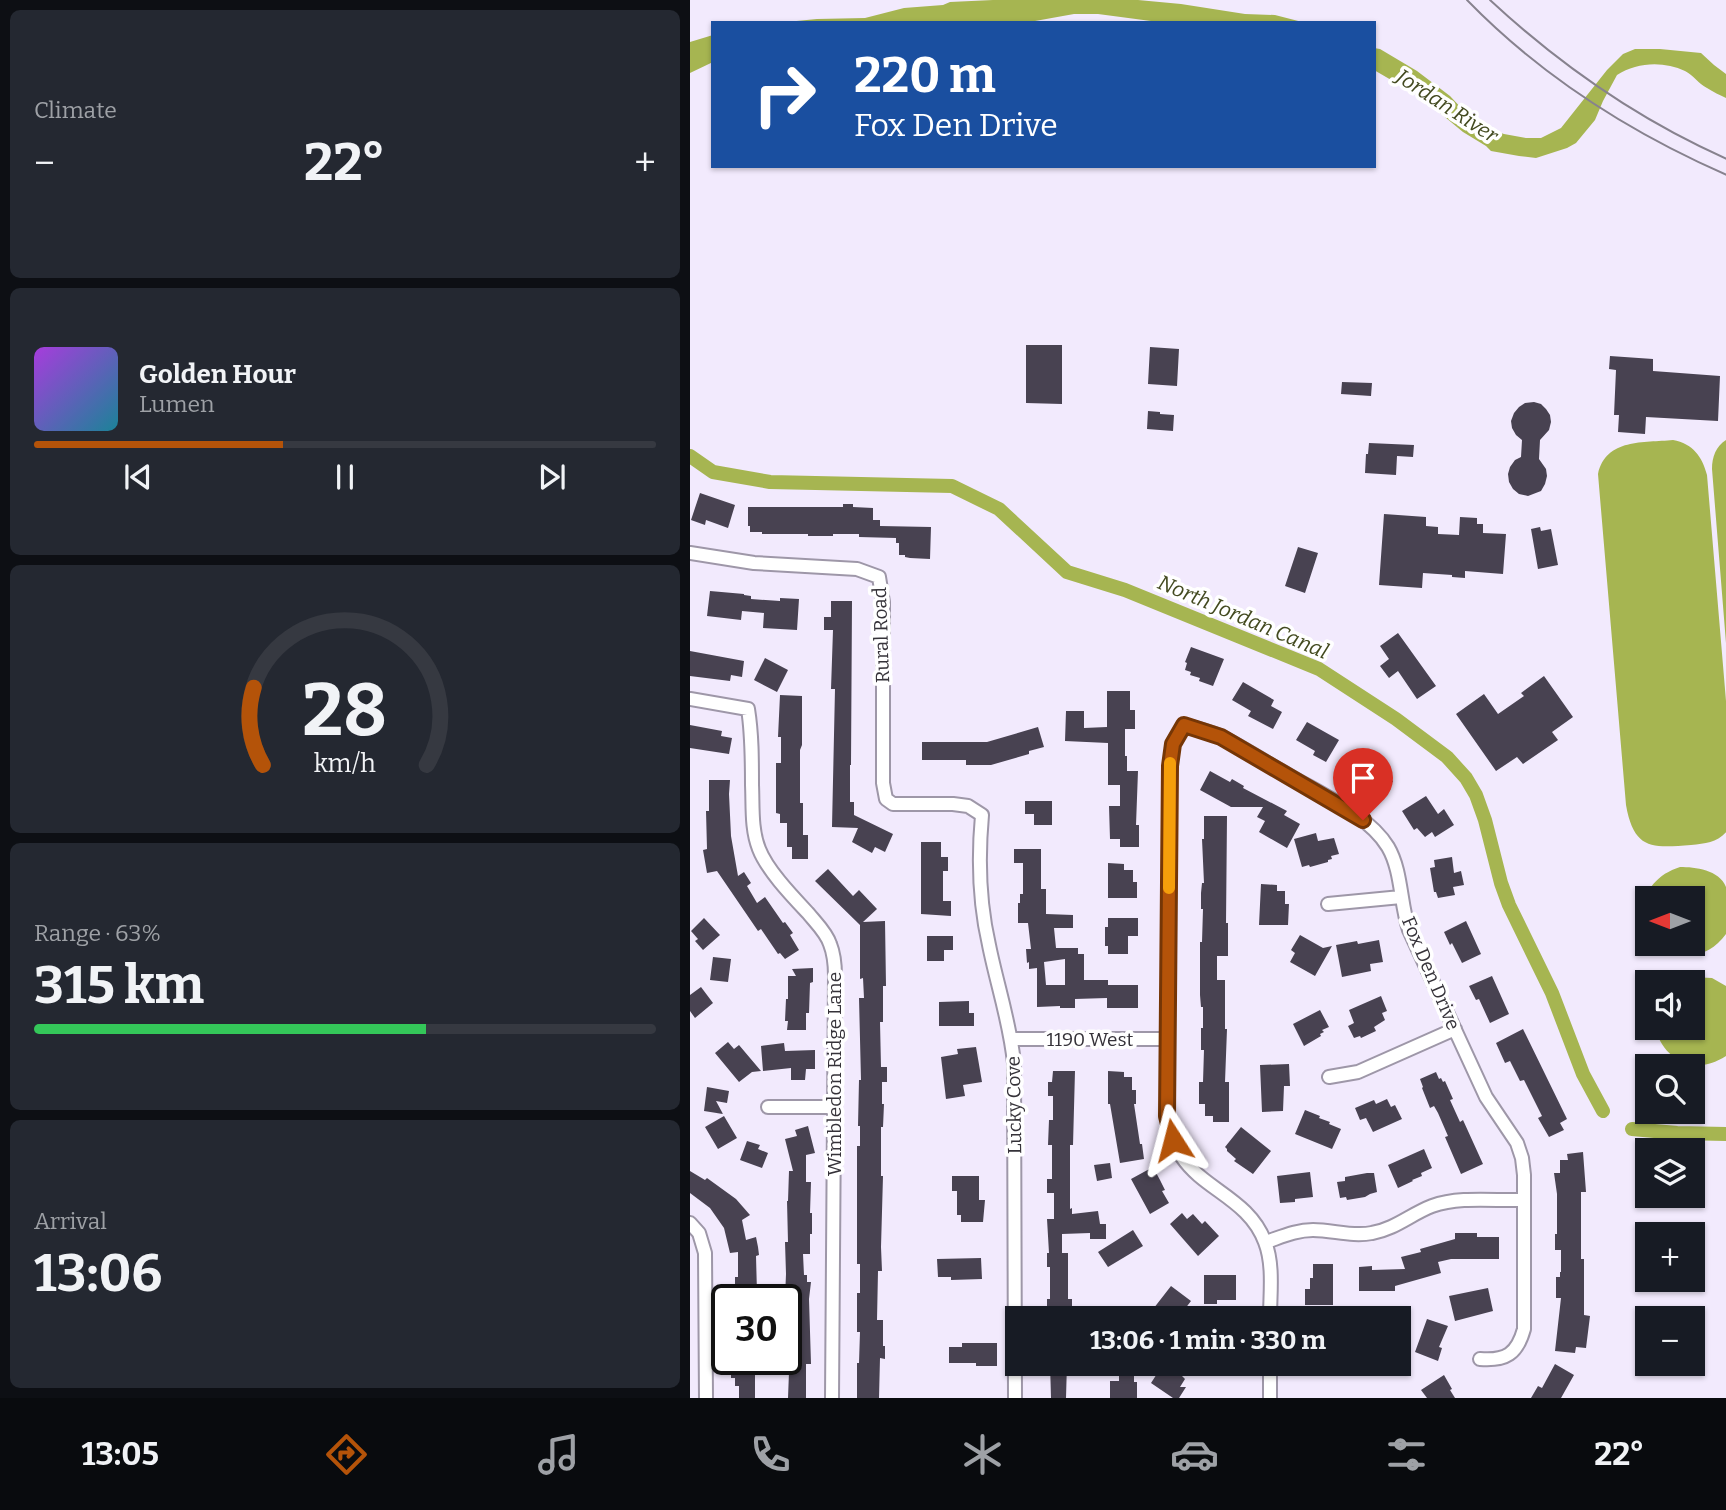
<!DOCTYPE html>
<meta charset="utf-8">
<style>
:root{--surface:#171b24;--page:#242831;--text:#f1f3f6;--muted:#9ea1a6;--line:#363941;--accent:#b45309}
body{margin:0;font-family:Bitter,serif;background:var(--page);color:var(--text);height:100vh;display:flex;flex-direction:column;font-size:26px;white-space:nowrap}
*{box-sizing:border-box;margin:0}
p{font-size:23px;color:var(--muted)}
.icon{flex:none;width:38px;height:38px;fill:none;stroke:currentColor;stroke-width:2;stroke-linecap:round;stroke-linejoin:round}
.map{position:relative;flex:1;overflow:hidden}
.panel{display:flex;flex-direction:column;gap:10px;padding:10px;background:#0d0f14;width:690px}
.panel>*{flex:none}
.guide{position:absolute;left:21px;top:21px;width:665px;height:147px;border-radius:0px;box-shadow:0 2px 5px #0004;background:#1a4fa0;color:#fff;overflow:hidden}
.needle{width:46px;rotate:270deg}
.fabs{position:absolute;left:945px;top:886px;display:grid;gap:14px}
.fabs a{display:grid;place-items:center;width:70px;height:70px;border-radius:0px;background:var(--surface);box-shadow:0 2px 5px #0004;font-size:35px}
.speed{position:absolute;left:21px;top:1284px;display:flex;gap:14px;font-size:35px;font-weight:700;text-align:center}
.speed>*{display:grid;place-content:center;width:91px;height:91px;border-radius:50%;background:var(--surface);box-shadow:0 2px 5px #0004;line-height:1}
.speed .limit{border:4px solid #111;border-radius:10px;background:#fff;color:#111}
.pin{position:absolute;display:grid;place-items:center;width:60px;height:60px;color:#fff;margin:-72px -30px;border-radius:50% 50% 50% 0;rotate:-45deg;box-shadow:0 0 7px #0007}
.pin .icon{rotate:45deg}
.me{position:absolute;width:77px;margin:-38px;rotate:351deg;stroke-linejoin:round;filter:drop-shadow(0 0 5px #0008)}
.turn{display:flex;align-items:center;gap:24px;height:147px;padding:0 28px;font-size:32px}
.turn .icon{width:91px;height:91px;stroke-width:2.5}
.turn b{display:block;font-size:49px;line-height:60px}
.big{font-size:52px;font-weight:700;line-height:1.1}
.panel .widget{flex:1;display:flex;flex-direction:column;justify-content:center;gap:10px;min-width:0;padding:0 24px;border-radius:10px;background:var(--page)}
.panel .dial{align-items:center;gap:0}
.dial svg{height:182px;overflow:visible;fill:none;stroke:var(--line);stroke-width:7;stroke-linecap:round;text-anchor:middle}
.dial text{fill:var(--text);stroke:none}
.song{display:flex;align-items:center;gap:21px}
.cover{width:84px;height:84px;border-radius:10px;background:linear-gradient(135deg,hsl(280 70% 55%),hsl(190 70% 35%))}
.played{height:7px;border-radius:4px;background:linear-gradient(90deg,var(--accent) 40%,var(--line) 40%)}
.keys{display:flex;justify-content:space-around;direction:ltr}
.heat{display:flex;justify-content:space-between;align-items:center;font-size:38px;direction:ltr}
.charge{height:10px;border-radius:5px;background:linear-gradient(90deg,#34c759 63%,var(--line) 0)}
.trip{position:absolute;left:315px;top:1306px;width:406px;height:70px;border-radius:0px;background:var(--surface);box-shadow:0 2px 5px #0004;font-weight:700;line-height:70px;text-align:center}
.dock{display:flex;height:112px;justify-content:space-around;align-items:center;background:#090b0e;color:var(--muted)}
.dock .icon{width:49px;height:49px}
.dock .current{color:var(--accent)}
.dock b{font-size:32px;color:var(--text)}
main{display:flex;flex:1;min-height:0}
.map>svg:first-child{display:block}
.water{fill:#a6b551}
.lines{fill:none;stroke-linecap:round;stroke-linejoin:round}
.canal{stroke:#a6b551;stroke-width:14}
.building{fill:#484251;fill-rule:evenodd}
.minor-casing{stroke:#9e97a8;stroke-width:16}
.minor{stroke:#fff;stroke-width:12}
.tram{stroke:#87828e;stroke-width:2}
.route-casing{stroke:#753606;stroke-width:18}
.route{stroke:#b45309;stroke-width:12}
.slow{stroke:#f59e0b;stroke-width:12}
.labels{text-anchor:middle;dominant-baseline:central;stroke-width:7;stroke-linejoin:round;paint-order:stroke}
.street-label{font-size:19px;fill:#353239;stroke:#fff}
.water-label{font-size:21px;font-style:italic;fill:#434a20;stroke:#fff}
</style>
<main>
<section class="panel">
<div class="widget"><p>Climate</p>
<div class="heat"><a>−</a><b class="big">22°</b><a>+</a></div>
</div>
<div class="widget">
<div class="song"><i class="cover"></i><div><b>Golden Hour</b><p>Lumen</p></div></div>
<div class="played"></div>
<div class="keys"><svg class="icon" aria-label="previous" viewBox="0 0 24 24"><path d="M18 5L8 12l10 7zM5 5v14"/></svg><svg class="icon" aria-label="pause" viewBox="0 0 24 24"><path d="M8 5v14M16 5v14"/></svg><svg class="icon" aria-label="next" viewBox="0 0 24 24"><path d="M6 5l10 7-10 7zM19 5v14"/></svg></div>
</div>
<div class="widget dial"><svg viewBox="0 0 100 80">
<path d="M14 69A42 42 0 1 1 86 69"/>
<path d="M14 69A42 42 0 0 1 10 35" stroke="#b45309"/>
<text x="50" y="56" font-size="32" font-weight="700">28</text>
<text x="50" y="72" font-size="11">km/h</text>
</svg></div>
<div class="widget"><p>Range · 63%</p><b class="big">315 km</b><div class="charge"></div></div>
<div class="widget"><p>Arrival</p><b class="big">13:06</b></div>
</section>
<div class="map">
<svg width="1037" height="1398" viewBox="0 0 1037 1398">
<rect width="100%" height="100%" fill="#f2eafd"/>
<path class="water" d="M303,0H448L491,4L555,14L585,15L616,23H476L408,14H384L334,23H86L127,19L175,18L214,8L253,5L260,2Z
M23,35V62L0,73V42Z
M684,48L690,49L727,71L760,96L774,111L782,115L805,131L814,134L836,138H851L871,128L917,70L933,54L945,49H970L1011,53L1024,65L1036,74V98C1030,95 1023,92 1017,88C1009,84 1003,75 995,71C974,61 947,62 927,75L913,101L905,120L886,143L877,148L846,158L829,156L801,151L796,146L773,132L732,98L684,70Z
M983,440C1003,444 1012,456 1017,475L1036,701L1037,831C1027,843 1016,843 1001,845C962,848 944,850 936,805L908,474C916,438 954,443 983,440Z
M1036,440V439V643L1022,469C1022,457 1026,446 1036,440Z
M990,867C1006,867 1032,870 1037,890C1037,902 1037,921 1036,934C1019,958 991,962 968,943H1003V898H957V927C948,898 962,876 990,867Z
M1001,977L1022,978L1036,986V1056C1005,1076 976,1062 965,1029V1027H1003V982H988Z"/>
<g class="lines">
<path class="canal" d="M0,456L23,472L80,482L262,486L309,509L377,572L435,590L629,669L706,719L757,757L776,778L786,795L795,820L811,883L819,905L862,993L893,1074L913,1111
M942,1129L987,1133L1037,1134"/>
</g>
<path class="building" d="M336,345H372V404L336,403Z
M460,347L489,349L487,386L458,384Z
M920,356L963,359V371L1030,376L1028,421L956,417L955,434L928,432L929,415H924L926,370L919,369Z
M652,382L682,383L681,396L651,394Z
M844,402L851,404L856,409L860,415L861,422L859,430L850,440L849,459L856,469L857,476L855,484L851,491L838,496L829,494L823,489L819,482L818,474L820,467L825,460L831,457L832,440L826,435L822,428L821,421L824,413L829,407L835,403Z
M458,411L470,412V414L484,415L483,431L457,429Z
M679,443L724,445L723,457L707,456L706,475L675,473L676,454H678Z
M10,493L45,505L38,528L16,520L15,525L1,520Z
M153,504H163V507L183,508V520H190V526L241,527L240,559L220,558L215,557V555H209V543H206V538L169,537V534H143V536H118V534H72V532H60V526H58V507H153Z
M694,514L736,517V526L748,527V534L769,535L770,517L787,518V524H793V533L816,534L813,574L775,571V578L762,577V575L733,573L732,588L689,585Z
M850,527L851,531L861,529L868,565L848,569L841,529Z
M608,547L628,553L615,593L595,586Z
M20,591L54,594V595L61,596V599L90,601V598L109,599L107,630L73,628L74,613L52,611L51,620L17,616Z
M141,601H162L161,765H160V802H164V815L203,834L195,852L185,847L182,853L162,842L168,828L142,827L145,689H141L143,630H134V617H141Z
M708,633L746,686L727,699L708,671L699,678L690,666L699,659L690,646Z
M501,647L534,659L523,686L509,681L510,678L500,675L501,672L495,670L497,663L495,662Z
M0,651L54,661L52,677L41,675L40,681L0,676Z
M75,658L98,670L87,692L64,680Z
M854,676L883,717L862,732L868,740L833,764L827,757L806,771L766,714L794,694L808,714L834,696L831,693Z
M553,682L584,700L581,706L592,712L583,729L558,716L561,711L542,700Z
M417,691H440V710H445V729H435V756H437V771H448L446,825H449V847H430V839H420L419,806H430V785H418V743L375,741L376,711H394V728L417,727Z
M90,695L112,696V745L110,750V803H113V835H118V859H102V847H97V823H90V814L86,813V763H91V737H88Z
M617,722L649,740L636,762L623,755L625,751L606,740Z
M0,725L32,731L31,736L42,738L39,754L0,748Z
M348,727L354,747L339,751V754L301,765H276V760H232V742H297Z
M666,751L701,770L697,777L703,781L695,796L675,785L676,783L666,778L667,776L656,770Z
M520,771L540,782L542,779L554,786L553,788L597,811L594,815L610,824L597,848L569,832L575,821L567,817L573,807H541L510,790Z
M19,780H40L39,794L41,836L48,876L54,872L61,883L57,886L67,903L75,897L93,923L95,922L103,933L100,935L109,950L95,959L90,953L88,954L71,929L68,931L27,871L17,873L13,850L17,849L16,811H19Z
M736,796L748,814L754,809L764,825L745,837L742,832L735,837L727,828L724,830L712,811Z
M335,801H362V825H344V814H335Z
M514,816H537L536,923H538V956H527V980H535V1029H537L535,1082H539V1122H523V1116H515V1104H509V1082H513L514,1050H511V1028H513V1007H511L510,995V942H512L513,909H511V893L512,883H514L512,839H514Z
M626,833L628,841L644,838L649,854L641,856L642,859L638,860V862L620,867L619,865L612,867L604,839Z
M231,842H251V857H258V871H253V901H261V916L231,914Z
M324,849H351V889H356V914L383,915V928H364L366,948H388V954H394V980H418V985H448V1008H417V998L385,999V1008H370V1006L347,1007V968L339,969V962L337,963L336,949H341L338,923H328V903H330V894H333V863H324ZM375,959V985H356L354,962Z
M762,857L764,873L771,871L774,885L763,887L765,895L748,898L746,892H744L740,868L745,867L744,860Z
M418,863L434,864V870H443V882H447V898H418Z
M138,869L163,896L169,890L187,909L173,922L195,921L196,986H193V1022H190L191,1067H197V1082H192V1104H194L193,1127H191V1176H193L191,1247L192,1271H188L187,1320H193V1346H195V1359L190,1358L189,1398H167V1363H169L170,1332H167V1293H170V1264H167V1146H170V1126H168L169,1080H171L169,998H174L173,978L170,979V925L125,881Z
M571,884L587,885V891H595V904H599L598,925H569Z
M14,918L30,935L13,950L5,941L8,939L1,931Z
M418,918H448V936H438V954H418V946H415V927H418Z
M776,921L791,954L772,963L762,943L760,945L754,932Z
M610,935L633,948L642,946L625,976L600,962L605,953L601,950Z
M237,936H263V950H254V961H237Z
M689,940L693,962L680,964L681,971L652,977L646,945L667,941L668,944Z
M23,957L41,959L38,982L20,980Z
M123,968V982L120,983L119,1013H116V1030H97L98,1021H95L96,999H98V976H106L102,969Z
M802,976L819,1014L800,1023L789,999L786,1000L779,986Z
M11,987L23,1003L5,1018L0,1011V995Z
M691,996L697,1011L692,1013L695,1020L684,1027L686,1031L671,1038L670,1036L664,1038L658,1026L664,1023L659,1010Z
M279,1001V1013H284V1026H249V1002Z
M630,1010L639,1027L632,1030L634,1032L630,1034L631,1036L614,1046L603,1024Z
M833,1029L877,1119L870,1123L874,1130L859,1137L848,1118L852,1116L834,1080L830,1081L820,1061L815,1063L806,1043Z
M38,1042L44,1049L49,1045L71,1071L62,1072L49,1082L25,1053Z
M94,1043L95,1051L125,1050V1069H116L115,1080H101V1068L73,1071L71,1046Z
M286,1047L292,1082L273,1085L275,1096L256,1099L251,1057L268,1054L267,1049Z
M599,1064L600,1086H594L593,1111L572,1112L570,1065Z
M363,1071H385L383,1145H380V1209L382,1208V1214L408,1211L410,1224H416V1239H400V1233L372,1234V1253H378V1299H382V1318H363V1313H357V1299H360V1267H357V1253H359L357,1219H364V1193H357V1179H362V1145H358L359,1120H363V1096H358V1082H362Z
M418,1071L434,1072V1077H442V1090H446V1104H444L450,1144H452L454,1159L430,1163L420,1104H418Z
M746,1072L749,1079L751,1078L753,1082L755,1081L763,1099L760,1100L770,1122L773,1120L793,1164L771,1174L755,1137L758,1136L748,1113L744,1106L740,1108L732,1088L733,1087L730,1079Z
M17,1087L39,1091L37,1103L26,1101L33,1114L14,1111Z
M697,1099L701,1107L705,1105L712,1119L683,1132L676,1118L670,1120L665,1108L684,1100L686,1104Z
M615,1110L630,1116L629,1118L640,1122L639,1124L651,1129L642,1149L605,1134Z
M34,1116L47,1138L28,1149L15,1127Z
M118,1126L125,1153L116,1155V1182H121L120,1213H122V1234H120V1254H113L114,1275H117V1282H121L119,1299L121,1364H116V1398H98L99,1372H95V1360H96V1348H102V1298H95L96,1274L95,1242H98L97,1201H98L99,1171H103L95,1139L107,1136L105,1130Z
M551,1127L581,1151L563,1174L544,1161L546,1159L537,1151V1149L535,1147Z
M57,1141L70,1145L68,1149L78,1153L72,1168L50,1160Z
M734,1149L742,1168L731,1173L732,1176L722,1180L723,1181L708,1188L698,1165Z
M893,1152L896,1192H891V1259H894V1315L900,1316L896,1348L886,1347L885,1353L865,1351L871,1298H866V1277H870V1272H871V1250H865V1234H867V1194L864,1173H870V1160H878L877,1154Z
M420,1163L422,1178L407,1181L404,1165Z
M463,1167L470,1180L475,1190L472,1191L479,1203L460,1214L441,1179Z
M0,1171L15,1180L17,1178L46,1199L60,1215L52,1220L56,1240L66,1237L68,1247L69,1255L66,1256L67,1293H45V1277H48V1252L40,1253L34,1228L20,1208L0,1193Z
M620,1172L623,1197L605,1199V1202L590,1203L587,1176Z
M677,1173H684L687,1192L680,1194L675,1197L657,1200L656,1197L650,1198L647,1182L655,1181V1177Z
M262,1176H289V1200H295L293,1222H271V1215H267V1191H262Z
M492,1213L497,1219L503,1214L512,1224L515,1221L529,1236L508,1256L480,1224Z
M443,1230L453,1246L418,1267L408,1252Z
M765,1233H787V1237H809V1259H761L748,1262L751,1273L705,1286V1291H669V1267L682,1266V1270L715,1269L711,1257L731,1252L730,1249L765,1239Z
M291,1258L292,1279L261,1280V1277H248L247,1259Z
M623,1264H643V1305H615V1289H620V1278H623Z
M514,1275H546V1300H527V1304H514Z
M481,1286L501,1301L488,1318H467L460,1313Z
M798,1288L803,1311L765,1321L759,1296Z
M737,1319L758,1326L749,1347L752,1348L748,1361L725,1352Z
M272,1343H307V1366H286V1363H259V1347H272Z
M360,1363H377L376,1398H361Z
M474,1363H484L490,1367L487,1371L495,1379L490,1387H496L489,1398H483L461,1383Z
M41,1364H72V1374H65V1398H49V1386H45V1378H41Z
M865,1364L884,1375L871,1398H841L848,1386L852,1388Z
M429,1374H444V1382H447V1398H420V1381H429Z
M754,1375L762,1389L760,1390L765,1398H737L731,1390Z"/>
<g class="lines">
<g class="minor-casing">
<path id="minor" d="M0,553L64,563L167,569L189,577L193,602V783L196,799L203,804H263L278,806L292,815C288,859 289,902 299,945C307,985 320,1022 324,1063L325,1398
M0,699L58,709C62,734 62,759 62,785C63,806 61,829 69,849C77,870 102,896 118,913C126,923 136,932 140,944C144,954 145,965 145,976L142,1398
M638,904L711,897
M322,1039H478
M639,1077L668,1072L765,1029
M78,1107H144
M0,1223L9,1233L15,1253L16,1398
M576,1242C591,1237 606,1230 623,1230C643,1230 662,1237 682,1233C705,1229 721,1214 742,1206C770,1196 804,1201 834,1200
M580,1318C580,1294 584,1265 575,1242C559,1199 514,1190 492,1157C484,1144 481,1131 477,1116L480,766L483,744L494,725C506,728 518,731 530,736C552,747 573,761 595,773C628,793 678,814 698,847C712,871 710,903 719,930L796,1097L827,1143L832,1158L834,1175V1329C827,1354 816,1361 790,1359
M580,1363V1398"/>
</g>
<use href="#minor" class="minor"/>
<path class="tram" d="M777,0C850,75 941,133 1037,175
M800,0C870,65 949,120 1037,159"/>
</g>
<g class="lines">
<g class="route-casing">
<path id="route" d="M483,1140L477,1116L480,766L483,744L494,725L531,737L673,820"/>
</g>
<use href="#route" class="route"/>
<path class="slow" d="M479,888L480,763"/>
</g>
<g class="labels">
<g class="street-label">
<text transform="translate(191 635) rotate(-92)">Rural Road</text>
<text transform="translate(741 973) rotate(67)">Fox Den Drive</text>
<text x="400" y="1039">1190 West</text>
<text transform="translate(144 1074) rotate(-90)">Wimbledon Ridge Lane</text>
<text transform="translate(324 1105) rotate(-91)">Lucky Cove</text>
</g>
<g class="water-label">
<text transform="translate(757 106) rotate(33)">Jordan River</text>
<text transform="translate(553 617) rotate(23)">North Jordan Canal</text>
</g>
</g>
</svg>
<div class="fabs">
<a><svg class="needle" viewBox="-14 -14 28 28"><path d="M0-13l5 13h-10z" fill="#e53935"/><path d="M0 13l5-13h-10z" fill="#9ea1a6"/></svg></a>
<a><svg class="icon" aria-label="sound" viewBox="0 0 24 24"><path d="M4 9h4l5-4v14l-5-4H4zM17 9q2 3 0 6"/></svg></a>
<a><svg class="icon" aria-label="search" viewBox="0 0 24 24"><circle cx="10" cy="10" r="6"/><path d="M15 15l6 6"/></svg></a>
<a><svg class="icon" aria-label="layers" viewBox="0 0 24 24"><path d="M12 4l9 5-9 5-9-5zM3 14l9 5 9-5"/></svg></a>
<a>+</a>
<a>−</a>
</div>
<div class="speed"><div class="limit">30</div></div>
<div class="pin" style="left:673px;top:820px;background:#d93025"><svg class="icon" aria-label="arrive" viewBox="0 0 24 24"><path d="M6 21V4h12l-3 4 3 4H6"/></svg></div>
<svg class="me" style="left:483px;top:1140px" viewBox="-20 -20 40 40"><path d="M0-17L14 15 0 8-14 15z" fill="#b45309" stroke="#fff" stroke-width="4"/></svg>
<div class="trip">13:06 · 1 min · 330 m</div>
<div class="guide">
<div class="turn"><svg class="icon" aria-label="right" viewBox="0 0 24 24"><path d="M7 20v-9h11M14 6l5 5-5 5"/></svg><div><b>220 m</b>Fox Den Drive</div></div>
</div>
</div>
</main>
<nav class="dock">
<b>13:05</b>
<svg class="icon current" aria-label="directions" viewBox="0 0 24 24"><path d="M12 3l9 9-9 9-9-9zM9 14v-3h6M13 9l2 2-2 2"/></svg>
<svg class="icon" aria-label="music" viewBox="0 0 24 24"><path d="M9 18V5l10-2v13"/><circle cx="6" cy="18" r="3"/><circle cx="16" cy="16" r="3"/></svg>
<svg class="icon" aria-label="phone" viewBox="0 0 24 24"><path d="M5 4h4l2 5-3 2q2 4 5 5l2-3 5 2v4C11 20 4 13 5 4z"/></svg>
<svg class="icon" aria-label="climate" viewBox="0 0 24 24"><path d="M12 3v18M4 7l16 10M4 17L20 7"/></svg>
<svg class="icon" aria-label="car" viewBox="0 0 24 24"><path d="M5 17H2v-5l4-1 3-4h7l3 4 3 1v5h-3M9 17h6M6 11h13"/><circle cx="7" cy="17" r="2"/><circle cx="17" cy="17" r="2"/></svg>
<svg class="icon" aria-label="filters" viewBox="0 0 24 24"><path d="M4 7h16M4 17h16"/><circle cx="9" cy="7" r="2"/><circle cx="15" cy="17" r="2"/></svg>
<b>22°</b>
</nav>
